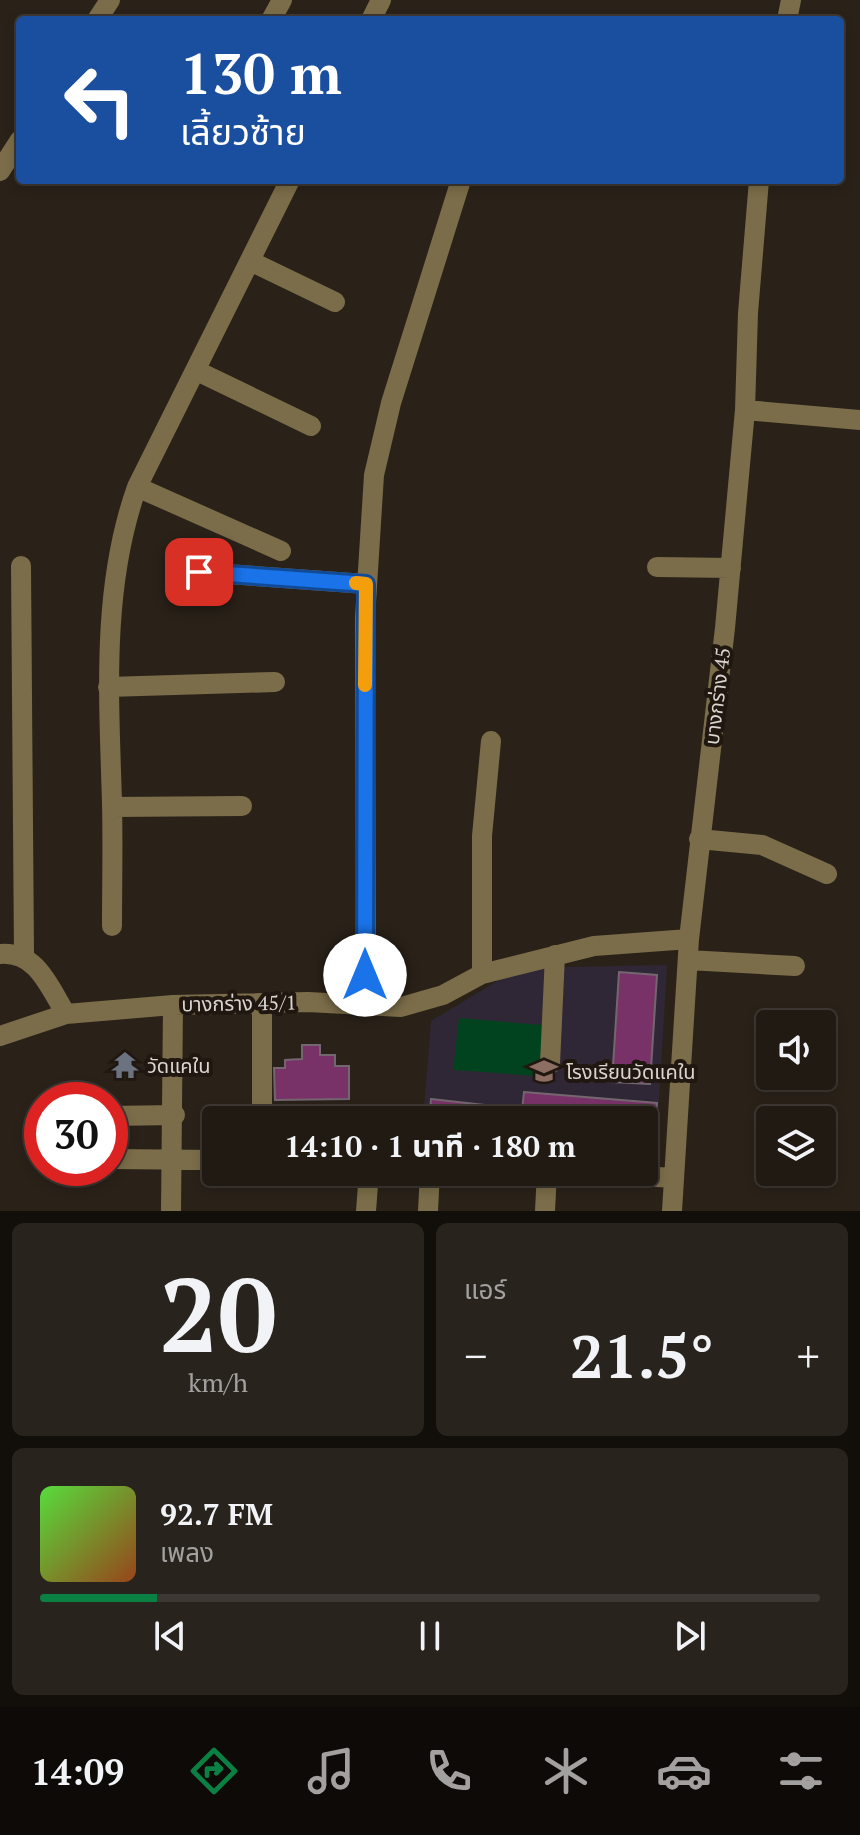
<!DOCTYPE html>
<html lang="th">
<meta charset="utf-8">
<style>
:root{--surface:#201a13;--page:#28231c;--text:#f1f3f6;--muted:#a2a1a0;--line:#3d3833;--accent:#0b8043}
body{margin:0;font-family:"PT Serif","Noto Sans Thai",serif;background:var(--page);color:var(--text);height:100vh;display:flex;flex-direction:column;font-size:30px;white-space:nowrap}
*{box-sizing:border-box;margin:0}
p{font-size:26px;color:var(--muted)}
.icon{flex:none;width:44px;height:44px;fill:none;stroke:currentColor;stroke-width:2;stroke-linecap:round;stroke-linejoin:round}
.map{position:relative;height:1211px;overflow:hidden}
.sheet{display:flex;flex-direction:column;gap:12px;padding:12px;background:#120e0a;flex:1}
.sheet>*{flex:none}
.banner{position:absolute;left:16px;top:16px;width:828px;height:168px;border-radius:8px;box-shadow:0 4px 12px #0003,0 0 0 2px var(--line);background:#1a4fa0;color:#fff;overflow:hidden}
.fabs{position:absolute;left:756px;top:1010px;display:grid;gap:16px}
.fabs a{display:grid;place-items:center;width:80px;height:80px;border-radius:8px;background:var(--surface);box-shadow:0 4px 12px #0003,0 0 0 2px var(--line);font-size:40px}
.speed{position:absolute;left:24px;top:1082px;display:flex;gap:16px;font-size:40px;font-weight:700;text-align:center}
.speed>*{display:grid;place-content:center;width:104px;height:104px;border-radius:50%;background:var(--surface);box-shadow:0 4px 12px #0003,0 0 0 2px var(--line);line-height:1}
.speed .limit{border:12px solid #d22;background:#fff;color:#111}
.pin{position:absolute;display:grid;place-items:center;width:68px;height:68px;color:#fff;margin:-34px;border-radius:16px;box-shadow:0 4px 12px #0006}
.me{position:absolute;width:88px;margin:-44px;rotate:0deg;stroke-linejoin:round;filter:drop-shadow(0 0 6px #0008)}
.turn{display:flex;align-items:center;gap:28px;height:168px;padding:0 32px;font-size:36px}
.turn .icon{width:104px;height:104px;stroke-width:2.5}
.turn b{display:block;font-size:56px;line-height:68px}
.big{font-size:60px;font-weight:700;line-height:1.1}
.sheet .tile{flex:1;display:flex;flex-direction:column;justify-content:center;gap:12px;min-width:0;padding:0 28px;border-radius:12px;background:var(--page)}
.sheet .dial{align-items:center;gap:0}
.dial b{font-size:104px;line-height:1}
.song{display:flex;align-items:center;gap:24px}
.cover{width:96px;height:96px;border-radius:12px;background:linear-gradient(135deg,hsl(110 70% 55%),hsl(20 70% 35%))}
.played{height:8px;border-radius:4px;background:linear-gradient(90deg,var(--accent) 15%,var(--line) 15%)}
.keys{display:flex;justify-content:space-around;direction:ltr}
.heat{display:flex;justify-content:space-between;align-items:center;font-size:44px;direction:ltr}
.sheet .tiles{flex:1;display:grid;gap:12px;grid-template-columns:1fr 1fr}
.tile:last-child{grid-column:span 2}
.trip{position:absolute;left:202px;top:1106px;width:456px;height:80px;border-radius:8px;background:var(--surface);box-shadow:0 4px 12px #0003,0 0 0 2px var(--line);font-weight:700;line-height:80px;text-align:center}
.menu{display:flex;height:128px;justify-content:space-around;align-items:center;background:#0d0a08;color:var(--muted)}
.menu .icon{width:56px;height:56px}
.menu .current{color:var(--accent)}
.menu b{font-size:36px;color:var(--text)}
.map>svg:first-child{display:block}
.education{fill:#2f2736}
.green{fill:#00431e}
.building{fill:#793268;stroke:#73666f;stroke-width:2}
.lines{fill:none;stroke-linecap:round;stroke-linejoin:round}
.minor{stroke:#7b6d49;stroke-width:20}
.route-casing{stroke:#114b97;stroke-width:20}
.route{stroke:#1a73e8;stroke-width:14}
.slow{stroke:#f59e0b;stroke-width:14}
.labels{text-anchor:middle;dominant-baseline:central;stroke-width:8;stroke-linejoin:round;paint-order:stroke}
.street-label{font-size:20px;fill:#dad5cf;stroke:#201810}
.poi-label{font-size:20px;fill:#dad5cf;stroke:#201810;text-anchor:start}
</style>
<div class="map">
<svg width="860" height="1211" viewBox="0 0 860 1211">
<rect width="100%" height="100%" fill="#2a2219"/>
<path class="education" d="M667,965L655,1167L644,1166V1120H423L431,1021L519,968Z"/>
<path class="green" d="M459,1018L554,1026L550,1077L453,1070Z"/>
<path class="building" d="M619,972L657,975L650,1084L612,1082Z
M302,1045H320V1055H335V1066H349V1099L275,1100L274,1068H285V1060L302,1059Z
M524,1092L657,1103L654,1145H644V1120H521Z
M431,1099L520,1109L519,1120H429Z"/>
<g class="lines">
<path class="minor" d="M97,20L110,0
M271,20L282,0
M371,20L381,0
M787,20L791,0
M0,171L20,140
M250,261L335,302
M197,371L311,426
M745,410L860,420
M137,487L281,551
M21,566L24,955
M657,567L731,568
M199,572L366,584
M108,687L275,682
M112,807L242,806
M699,839L762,845L827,874
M112,926C112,885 113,844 112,803C109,697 101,588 137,487L290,180
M0,954C37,951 49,987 66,1014
M688,960L795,966
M482,974V836L491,741
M366,1005L365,618L374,475L391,403L461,180
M0,1036L66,1014L173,1005L308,1002L401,1007L443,995L482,974L594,946L689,939
M550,1064L555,955
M110,1116L175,1115
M262,1120V1003
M110,1159L216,1160
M580,1172L673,1178
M171,1211L173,1005
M366,1211L369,1172
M428,1211L430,1172
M545,1211L547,1172
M672,1211L689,939L725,628L745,410L748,313L759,180"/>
</g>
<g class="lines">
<g class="route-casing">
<path id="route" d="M199,572L366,584L365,975"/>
</g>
<use href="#route" class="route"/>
<path class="slow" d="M356,583L366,584L365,685"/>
</g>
<defs>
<g id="temple-bare" transform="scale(2.16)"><path d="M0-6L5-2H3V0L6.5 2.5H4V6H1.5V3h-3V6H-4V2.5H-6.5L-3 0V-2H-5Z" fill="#6b7280" stroke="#201810" stroke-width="2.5" paint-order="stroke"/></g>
<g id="school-bare" transform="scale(2.16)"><path d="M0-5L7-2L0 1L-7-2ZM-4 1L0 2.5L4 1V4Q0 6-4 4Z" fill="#8d6e63" stroke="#201810" stroke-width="2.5" paint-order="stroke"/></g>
</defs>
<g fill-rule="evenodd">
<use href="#temple-bare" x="125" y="1065"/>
<use href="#school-bare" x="544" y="1071"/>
</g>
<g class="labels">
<g class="street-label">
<text transform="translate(717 696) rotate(-83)">บางกร่าง 45</text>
<text transform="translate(239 1003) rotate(-1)">บางกร่าง 45/1</text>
</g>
<g class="poi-label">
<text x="147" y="1065">วัดแคใน</text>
<text x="566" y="1071">โรงเรียนวัดแคใน</text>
</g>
</g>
</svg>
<div class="fabs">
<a><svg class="icon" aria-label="sound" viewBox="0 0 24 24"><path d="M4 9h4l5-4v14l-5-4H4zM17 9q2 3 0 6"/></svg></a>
<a><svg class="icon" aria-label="layers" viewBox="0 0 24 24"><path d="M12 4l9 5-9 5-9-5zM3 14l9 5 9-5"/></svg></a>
</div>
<div class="speed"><div class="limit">30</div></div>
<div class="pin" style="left:199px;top:572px;background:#d93025"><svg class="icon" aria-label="arrive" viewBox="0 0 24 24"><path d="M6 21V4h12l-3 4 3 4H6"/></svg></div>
<svg class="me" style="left:365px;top:975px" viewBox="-20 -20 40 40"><circle r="19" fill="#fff"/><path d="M0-13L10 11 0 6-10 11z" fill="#1a73e8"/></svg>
<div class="trip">14:10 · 1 นาที · 180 m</div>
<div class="banner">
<div class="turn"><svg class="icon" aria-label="left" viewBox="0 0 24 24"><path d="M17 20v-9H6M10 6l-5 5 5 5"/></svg><div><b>130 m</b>เลี้ยวซ้าย</div></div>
</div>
</div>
<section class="sheet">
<div class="tiles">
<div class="tile dial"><b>20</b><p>km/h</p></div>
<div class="tile"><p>แอร์</p>
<div class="heat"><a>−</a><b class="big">21.5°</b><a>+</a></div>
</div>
<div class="tile">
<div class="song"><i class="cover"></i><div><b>92.7 FM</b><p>เพลง</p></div></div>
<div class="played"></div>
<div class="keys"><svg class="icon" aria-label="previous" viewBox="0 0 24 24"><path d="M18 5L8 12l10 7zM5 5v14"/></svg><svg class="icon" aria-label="pause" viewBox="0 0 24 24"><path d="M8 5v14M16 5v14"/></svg><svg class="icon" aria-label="next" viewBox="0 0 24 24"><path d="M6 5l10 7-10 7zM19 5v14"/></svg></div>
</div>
</div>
</section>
<nav class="menu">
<b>14:09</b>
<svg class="icon current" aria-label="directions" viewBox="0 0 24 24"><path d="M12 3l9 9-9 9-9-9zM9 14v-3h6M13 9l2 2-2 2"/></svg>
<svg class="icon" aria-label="music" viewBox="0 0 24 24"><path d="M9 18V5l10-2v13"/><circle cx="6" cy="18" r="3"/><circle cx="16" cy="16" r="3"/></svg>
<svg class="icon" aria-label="phone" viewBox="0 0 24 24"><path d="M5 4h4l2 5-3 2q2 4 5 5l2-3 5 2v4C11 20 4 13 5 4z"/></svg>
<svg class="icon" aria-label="climate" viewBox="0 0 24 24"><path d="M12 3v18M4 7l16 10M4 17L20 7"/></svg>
<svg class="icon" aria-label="car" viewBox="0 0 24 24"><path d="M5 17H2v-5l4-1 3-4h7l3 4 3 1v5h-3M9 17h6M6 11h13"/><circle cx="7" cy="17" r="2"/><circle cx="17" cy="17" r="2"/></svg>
<svg class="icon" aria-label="filters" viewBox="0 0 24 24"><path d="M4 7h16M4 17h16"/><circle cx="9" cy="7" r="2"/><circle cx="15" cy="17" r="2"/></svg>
</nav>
